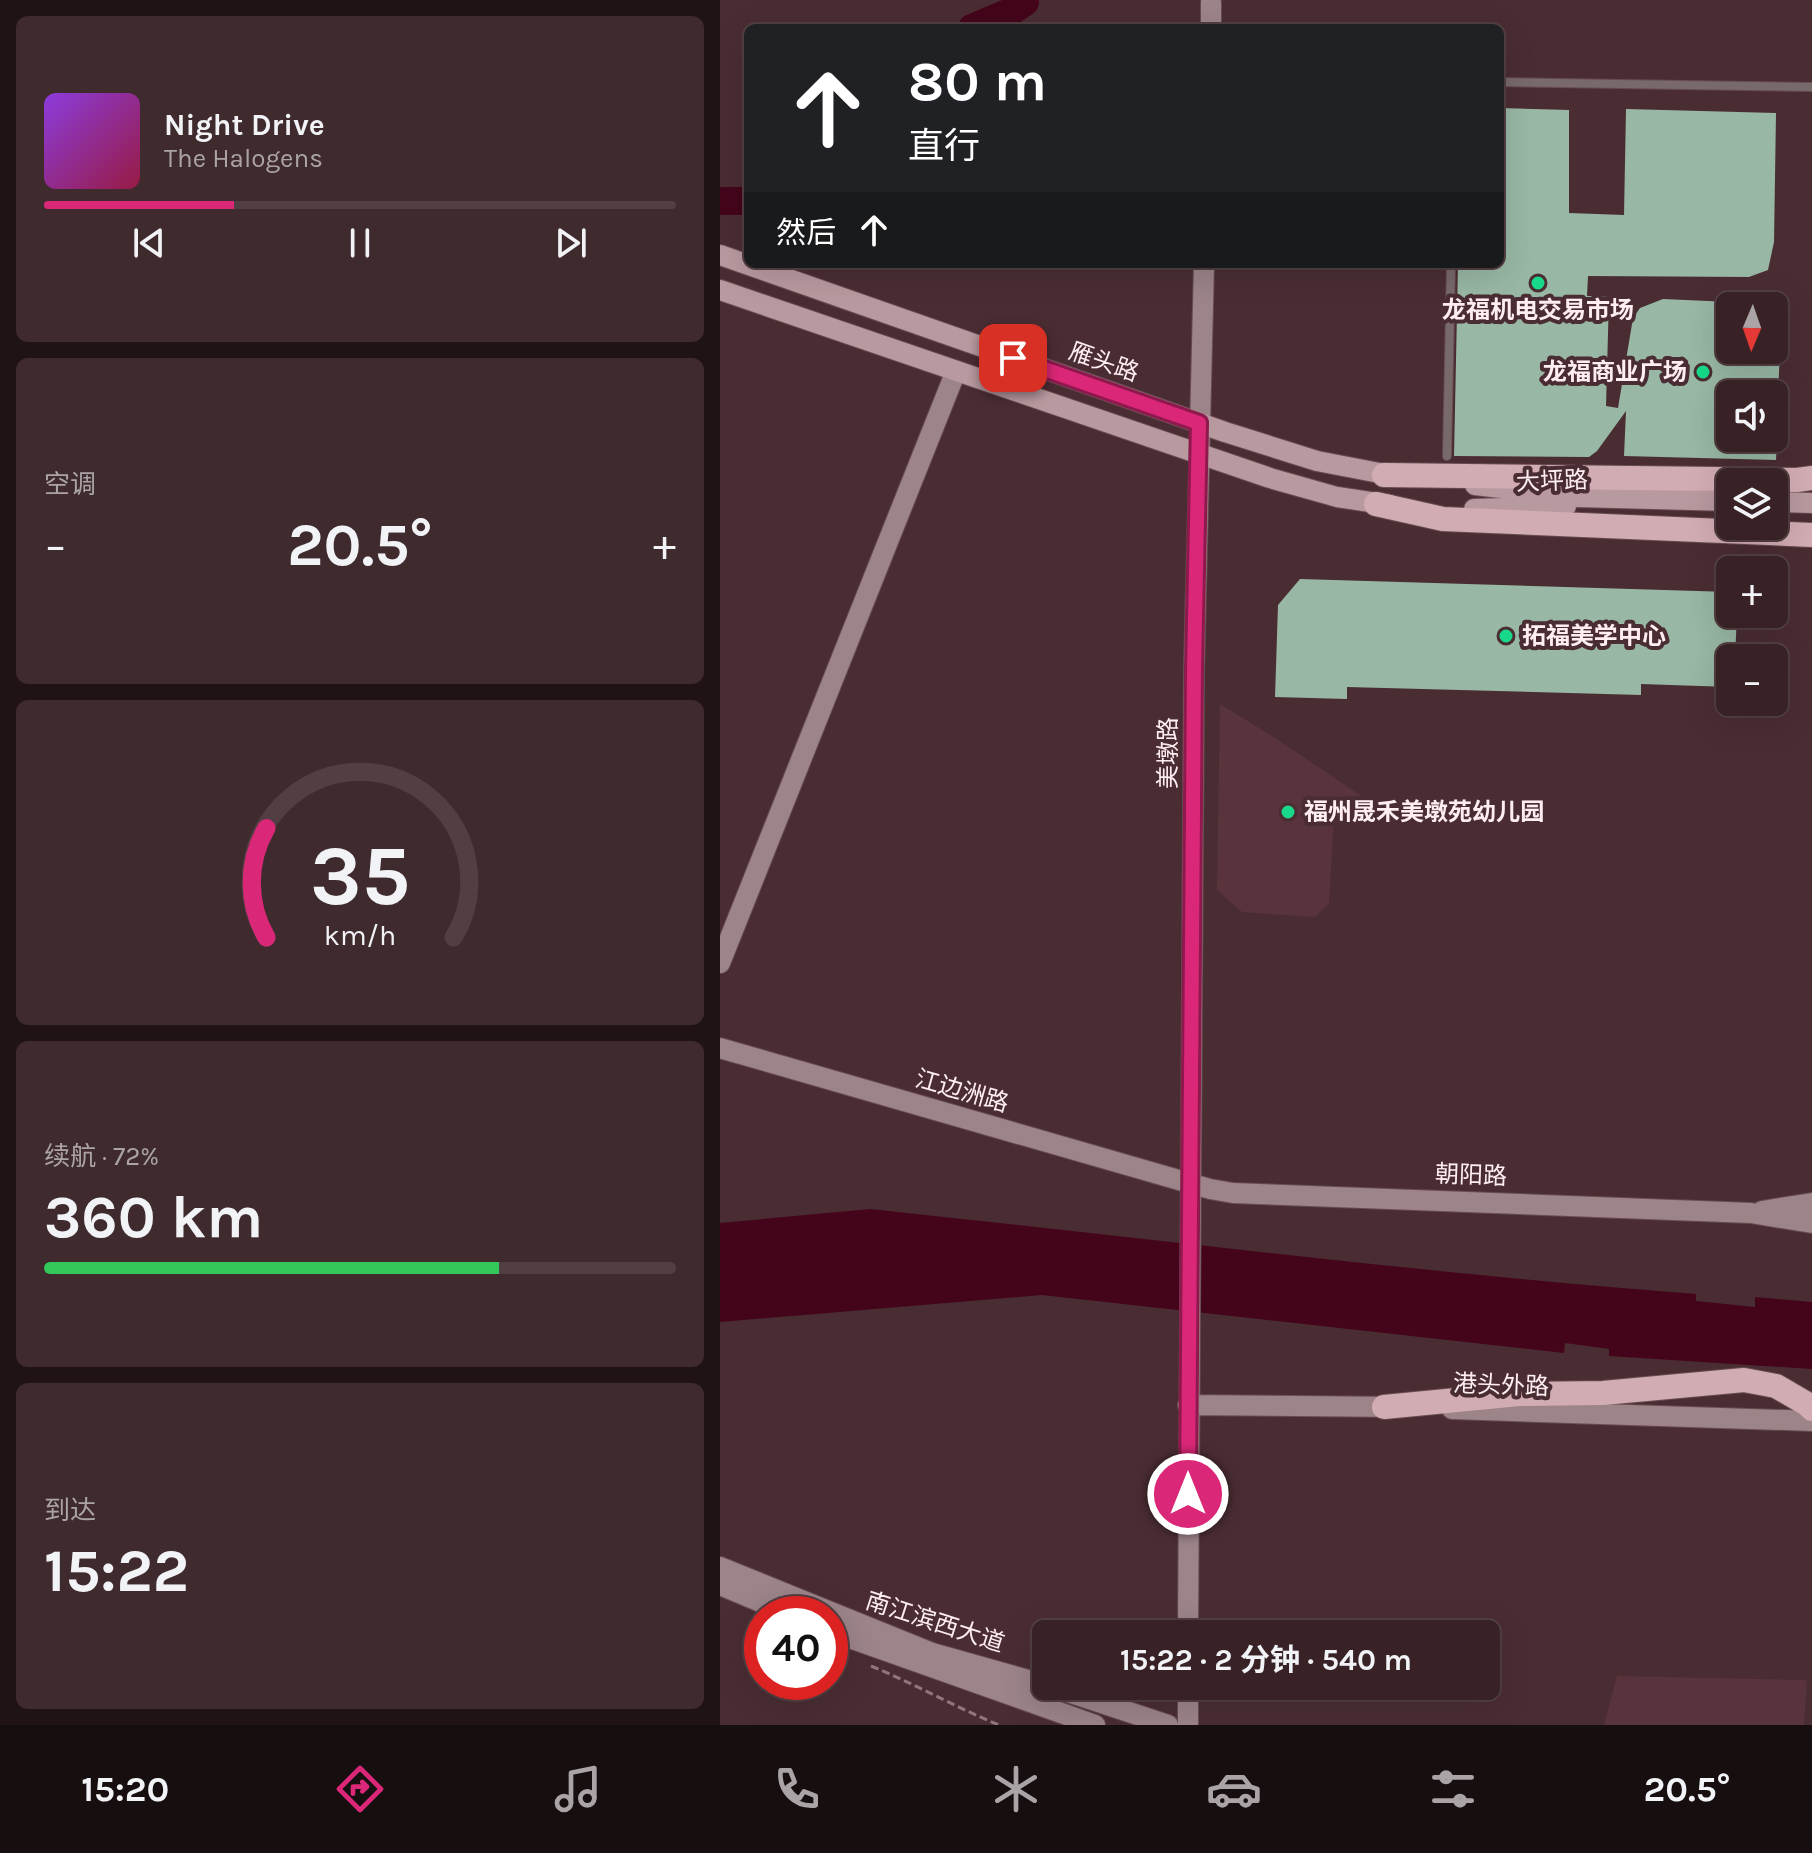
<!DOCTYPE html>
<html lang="zh">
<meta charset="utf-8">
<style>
:root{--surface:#382226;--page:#3f2a2e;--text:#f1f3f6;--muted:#aba4a7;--line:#523f43;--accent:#db2777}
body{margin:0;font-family:Karla,"Noto Sans SC",sans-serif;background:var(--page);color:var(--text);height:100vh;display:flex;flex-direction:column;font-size:30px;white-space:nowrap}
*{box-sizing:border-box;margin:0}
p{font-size:26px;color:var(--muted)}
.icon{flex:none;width:44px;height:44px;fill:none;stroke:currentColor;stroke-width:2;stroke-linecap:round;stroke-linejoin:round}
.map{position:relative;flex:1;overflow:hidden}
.panel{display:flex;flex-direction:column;gap:16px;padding:16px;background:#1f1315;width:720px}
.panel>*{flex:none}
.banner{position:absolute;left:24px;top:24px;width:760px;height:244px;border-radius:12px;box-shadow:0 8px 32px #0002,0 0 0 2px var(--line);background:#202124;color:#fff;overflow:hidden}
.needle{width:52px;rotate:182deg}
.controls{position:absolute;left:996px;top:292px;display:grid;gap:16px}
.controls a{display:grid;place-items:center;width:72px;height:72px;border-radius:12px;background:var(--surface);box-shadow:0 8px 32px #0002,0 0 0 2px var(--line);font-size:40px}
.speed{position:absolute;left:24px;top:1596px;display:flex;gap:16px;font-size:40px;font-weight:700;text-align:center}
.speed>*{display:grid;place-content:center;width:104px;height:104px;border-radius:50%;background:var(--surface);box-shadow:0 8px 32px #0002,0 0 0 2px var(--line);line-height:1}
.speed .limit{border:12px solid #d22;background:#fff;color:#111}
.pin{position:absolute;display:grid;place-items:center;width:68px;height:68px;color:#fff;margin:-34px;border-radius:16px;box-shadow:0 4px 12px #0006}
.me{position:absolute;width:88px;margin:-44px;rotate:0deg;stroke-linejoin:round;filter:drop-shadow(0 0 6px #0008)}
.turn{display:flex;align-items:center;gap:28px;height:168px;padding:0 32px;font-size:36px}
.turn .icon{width:104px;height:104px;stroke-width:2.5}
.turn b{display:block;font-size:56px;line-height:68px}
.then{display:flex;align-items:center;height:76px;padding:0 32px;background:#0003;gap:16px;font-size:30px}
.big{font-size:60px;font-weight:700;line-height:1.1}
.panel .tile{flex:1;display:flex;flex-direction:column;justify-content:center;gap:12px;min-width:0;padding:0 28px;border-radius:12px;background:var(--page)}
.panel .dial{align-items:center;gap:0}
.dial svg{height:208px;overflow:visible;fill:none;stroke:var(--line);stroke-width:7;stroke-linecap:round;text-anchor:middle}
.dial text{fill:var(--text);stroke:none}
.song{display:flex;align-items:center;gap:24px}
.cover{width:96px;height:96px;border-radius:12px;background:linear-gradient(135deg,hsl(270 70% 55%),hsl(340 70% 35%))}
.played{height:8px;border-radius:4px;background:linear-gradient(90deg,var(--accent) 30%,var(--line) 30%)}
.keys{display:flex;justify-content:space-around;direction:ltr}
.heat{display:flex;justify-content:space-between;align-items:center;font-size:44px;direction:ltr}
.charge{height:12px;border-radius:6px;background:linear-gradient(90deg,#34c759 72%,var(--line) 0)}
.trip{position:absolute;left:312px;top:1620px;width:468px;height:80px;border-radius:12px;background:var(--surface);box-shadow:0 8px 32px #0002,0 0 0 2px var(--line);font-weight:700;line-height:80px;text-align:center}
.dock{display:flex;height:128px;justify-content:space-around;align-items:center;background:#160e0f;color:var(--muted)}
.dock .icon{width:56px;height:56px}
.dock .selected{color:var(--accent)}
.dock b{font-size:36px;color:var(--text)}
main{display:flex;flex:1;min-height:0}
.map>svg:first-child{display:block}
.built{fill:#59343c}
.water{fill:#44051b}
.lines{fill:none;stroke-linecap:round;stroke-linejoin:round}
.river{stroke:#44051b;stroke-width:28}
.building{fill:#98b7a4}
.lane-casing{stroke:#674c51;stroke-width:10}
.secondary-casing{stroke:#674c51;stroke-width:22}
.primary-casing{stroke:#674c51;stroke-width:22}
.highway-casing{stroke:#674c51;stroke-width:26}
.path{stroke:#8f777c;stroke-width:3;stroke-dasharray:8 4;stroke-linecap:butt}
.lane{stroke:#78696b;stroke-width:8}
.secondary{stroke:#9c8488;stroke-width:20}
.primary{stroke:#b8999f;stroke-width:20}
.highway{stroke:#d2acb3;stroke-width:24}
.route-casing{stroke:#8e194d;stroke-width:20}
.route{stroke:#db2777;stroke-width:14}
.poi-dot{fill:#17d989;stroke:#4a2d33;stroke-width:3}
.labels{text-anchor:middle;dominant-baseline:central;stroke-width:8;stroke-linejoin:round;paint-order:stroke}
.poi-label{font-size:24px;font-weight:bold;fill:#feeef1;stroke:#4a2d33;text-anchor:start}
.street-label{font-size:24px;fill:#feeef1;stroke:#4a2d33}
</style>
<main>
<section class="panel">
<div class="tile">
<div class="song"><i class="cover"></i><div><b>Night Drive</b><p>The Halogens</p></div></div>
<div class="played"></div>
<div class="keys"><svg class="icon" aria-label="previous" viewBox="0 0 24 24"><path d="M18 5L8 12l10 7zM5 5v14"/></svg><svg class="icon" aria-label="pause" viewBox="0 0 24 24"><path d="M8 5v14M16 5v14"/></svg><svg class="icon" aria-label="next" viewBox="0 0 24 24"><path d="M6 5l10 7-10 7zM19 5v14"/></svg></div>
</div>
<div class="tile"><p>空调</p>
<div class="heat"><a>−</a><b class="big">20.5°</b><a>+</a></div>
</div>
<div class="tile dial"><svg viewBox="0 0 100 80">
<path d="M14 69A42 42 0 1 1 86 69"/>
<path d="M14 69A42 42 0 0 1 14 27" stroke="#db2777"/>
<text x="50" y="56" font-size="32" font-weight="700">35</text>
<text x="50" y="72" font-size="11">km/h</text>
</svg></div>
<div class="tile"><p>续航 · 72%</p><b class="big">360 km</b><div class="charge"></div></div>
<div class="tile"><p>到达</p><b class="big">15:22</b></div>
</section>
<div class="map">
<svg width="1092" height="1725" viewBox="0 0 1092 1725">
<rect width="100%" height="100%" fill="#4a2d33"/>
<path class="built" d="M500,704L552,736L662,810L614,814L609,903L595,917L522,912L497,890Z
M897,1676L1087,1680L1084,1725H884Z"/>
<path class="water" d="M150,1209C426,1238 700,1273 976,1294V1301L1035,1307V1297L1092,1302V1369L889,1356V1349L845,1343L844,1353L322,1295L0,1322V1223Z"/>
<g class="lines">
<path class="river" d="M252,28L292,11L305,2
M0,201H28"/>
</g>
<path class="building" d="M780,108L849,110V213L904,215L906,109L1056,113L1054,242L1048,270L1029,277L868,276L867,296L889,297L886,406L898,408L913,318L920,308L943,299L1010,302V350H1060L1058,394H1010V438H1057L1056,460L904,456L906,411L877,451L869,457L734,456L738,264H780Z
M580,579L1010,592V614H1017L1015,658H1010V687L921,684V695L627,687V699L555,697L558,605Z"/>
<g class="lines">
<g class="lane-casing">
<path id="lane" d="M780,82L1092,87
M727,456L731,264"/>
</g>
<g class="secondary-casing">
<path id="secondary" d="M491,28V3
M0,963L236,371
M0,1048L490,1189L513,1193L1031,1213L1092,1223
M1042,1211L1092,1203
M468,1405L680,1407
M732,1409L1092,1421
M0,1567L212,1653L326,1685
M0,1585L69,1614
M110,1631L375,1725
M468,1634L474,669L484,264
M330,1686L448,1725
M468,1686V1725"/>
</g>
<g class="primary-casing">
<path id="primary" d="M0,255L505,432L597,461L680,477
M0,290L550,478L617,497L670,505
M755,485L857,497L1010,501
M1054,502L1092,503
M754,509L846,506"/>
</g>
<g class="highway-casing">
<path id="highway" d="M664,475L1077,480L1092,478
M656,504L723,519L1092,535
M664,1407L799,1394L883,1393L1024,1380L1056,1386L1087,1404L1092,1409"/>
</g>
<path class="path" d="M151,1666C195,1684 235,1707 279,1725"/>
<use href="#lane" class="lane"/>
<use href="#secondary" class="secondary"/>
<use href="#primary" class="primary"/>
<use href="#highway" class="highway"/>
</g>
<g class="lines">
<g class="route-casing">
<path id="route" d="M293,358L479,423L474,669L468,1494"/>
</g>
<use href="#route" class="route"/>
</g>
<g class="poi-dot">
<circle cx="818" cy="283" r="8"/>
<circle cx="983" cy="372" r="8"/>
<circle cx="786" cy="636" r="8"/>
<circle cx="568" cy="812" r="8"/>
</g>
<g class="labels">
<g class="poi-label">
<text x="818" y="310" text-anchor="middle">龙福机电交易市场</text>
<text x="967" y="372" text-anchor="end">龙福商业广场</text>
<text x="802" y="636">拓福美学中心</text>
<text x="584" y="812">福州晟禾美墩苑幼儿园</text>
</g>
<g class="street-label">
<text transform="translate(384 362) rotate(19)">雁头路</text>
<text transform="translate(832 481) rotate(-2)">大坪路</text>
<text transform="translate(448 753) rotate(-90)">美墩路</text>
<text transform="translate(242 1091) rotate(16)">江边洲路</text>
<text transform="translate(751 1175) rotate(2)">朝阳路</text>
<text transform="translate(781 1385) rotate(2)">港头外路</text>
<text transform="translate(215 1622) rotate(18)">南江滨西大道</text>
</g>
</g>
</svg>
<div class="controls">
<a><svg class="needle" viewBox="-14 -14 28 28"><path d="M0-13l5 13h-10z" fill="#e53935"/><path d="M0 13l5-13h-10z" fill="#aba4a7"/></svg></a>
<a><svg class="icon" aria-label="sound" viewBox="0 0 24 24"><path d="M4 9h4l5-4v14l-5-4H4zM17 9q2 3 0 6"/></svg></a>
<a><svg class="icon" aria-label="layers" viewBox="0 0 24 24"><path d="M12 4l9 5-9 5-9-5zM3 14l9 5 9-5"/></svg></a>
<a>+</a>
<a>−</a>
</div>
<div class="speed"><div class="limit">40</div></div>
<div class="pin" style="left:293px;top:358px;background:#d93025"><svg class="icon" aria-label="arrive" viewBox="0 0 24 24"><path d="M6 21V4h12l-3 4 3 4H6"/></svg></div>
<svg class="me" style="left:468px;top:1494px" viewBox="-20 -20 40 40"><circle r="17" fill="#db2777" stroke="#fff" stroke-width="3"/><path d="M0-11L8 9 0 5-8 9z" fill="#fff"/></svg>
<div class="trip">15:22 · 2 分钟 · 540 m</div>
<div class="banner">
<div class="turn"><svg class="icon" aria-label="ahead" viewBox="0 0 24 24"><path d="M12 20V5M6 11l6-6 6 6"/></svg><div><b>80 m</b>直行</div></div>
<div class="then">然后<svg class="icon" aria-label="ahead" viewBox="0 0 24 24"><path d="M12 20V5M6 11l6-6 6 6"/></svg></div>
</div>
</div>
</main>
<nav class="dock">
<b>15:20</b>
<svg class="icon selected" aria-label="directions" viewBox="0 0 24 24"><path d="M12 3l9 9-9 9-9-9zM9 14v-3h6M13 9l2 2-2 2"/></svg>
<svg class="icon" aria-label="music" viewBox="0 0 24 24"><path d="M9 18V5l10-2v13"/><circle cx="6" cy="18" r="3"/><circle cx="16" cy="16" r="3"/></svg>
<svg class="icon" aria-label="phone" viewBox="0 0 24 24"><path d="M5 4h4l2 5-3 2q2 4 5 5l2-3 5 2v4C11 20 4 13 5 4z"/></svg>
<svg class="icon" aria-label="climate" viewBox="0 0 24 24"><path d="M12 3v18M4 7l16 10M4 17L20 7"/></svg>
<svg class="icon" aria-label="car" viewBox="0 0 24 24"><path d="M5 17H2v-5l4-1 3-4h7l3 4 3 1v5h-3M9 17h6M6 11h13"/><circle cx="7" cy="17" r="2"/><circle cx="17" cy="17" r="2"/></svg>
<svg class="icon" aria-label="filters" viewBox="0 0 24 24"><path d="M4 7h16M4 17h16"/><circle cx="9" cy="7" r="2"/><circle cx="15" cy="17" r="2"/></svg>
<b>20.5°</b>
</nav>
